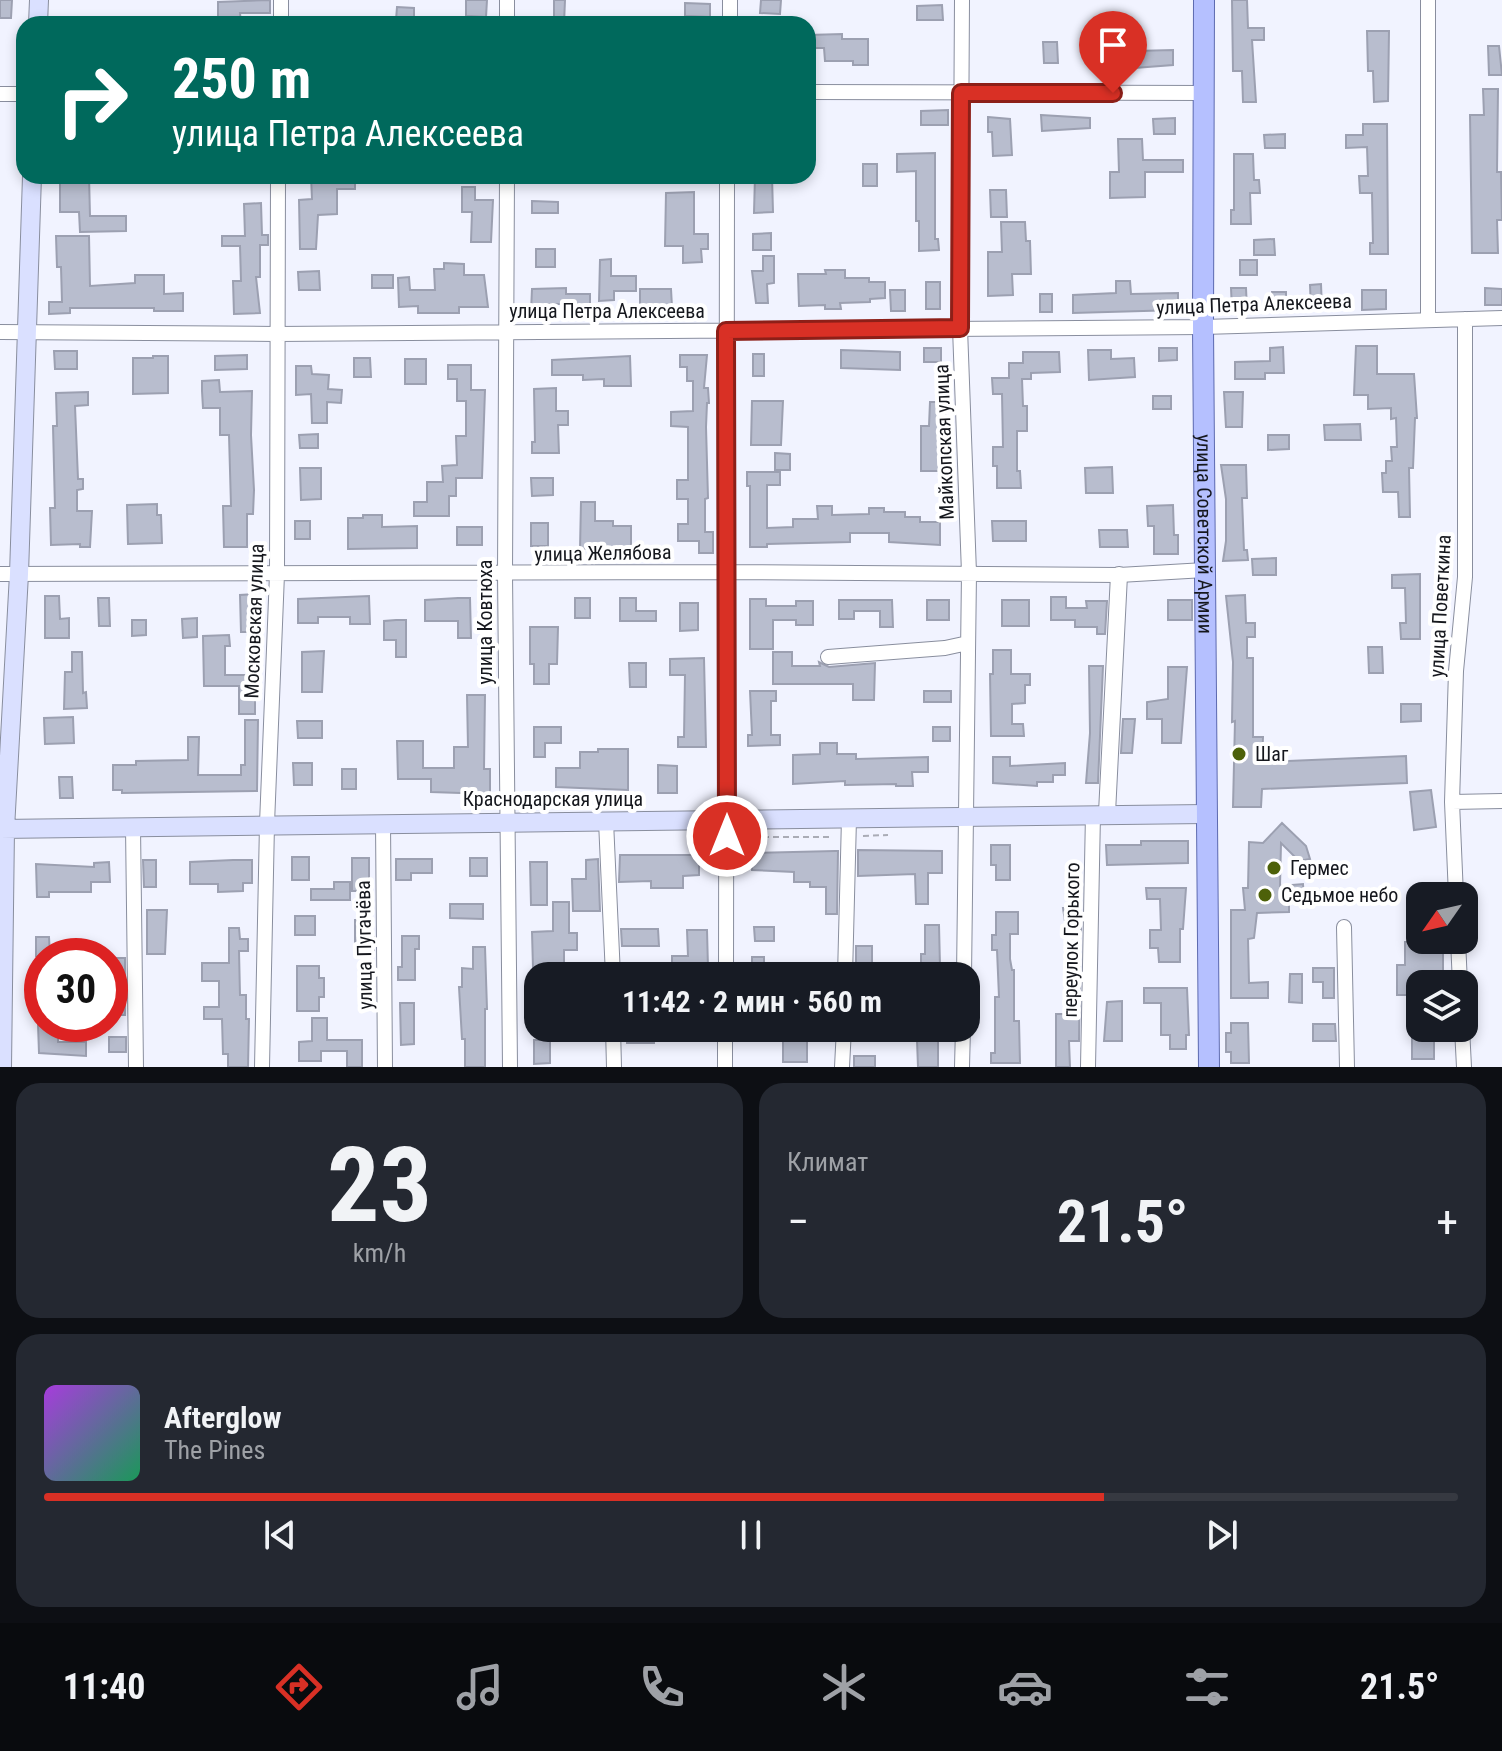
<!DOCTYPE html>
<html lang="ru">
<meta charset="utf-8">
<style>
:root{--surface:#171b24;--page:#242831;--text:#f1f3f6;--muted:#9ea1a6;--line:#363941;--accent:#d93025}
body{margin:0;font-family:"Roboto Condensed",sans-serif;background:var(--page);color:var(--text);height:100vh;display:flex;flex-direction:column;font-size:30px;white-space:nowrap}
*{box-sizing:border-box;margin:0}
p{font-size:26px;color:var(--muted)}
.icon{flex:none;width:44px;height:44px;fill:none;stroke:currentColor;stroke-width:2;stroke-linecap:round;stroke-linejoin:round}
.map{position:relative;height:1067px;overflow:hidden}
.panel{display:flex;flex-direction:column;gap:16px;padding:16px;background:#0d0f14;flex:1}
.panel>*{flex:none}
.banner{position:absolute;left:16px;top:16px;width:800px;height:168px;border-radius:24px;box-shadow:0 4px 12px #0003;background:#00695c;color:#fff;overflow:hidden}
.needle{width:52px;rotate:236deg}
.buttons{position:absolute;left:1406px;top:882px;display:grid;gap:16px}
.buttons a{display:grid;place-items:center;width:72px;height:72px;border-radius:16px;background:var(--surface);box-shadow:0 4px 12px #0003;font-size:40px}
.speed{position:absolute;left:24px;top:938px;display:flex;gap:16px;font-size:40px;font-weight:700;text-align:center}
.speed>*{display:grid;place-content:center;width:104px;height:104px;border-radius:50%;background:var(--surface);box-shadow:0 4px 12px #0003;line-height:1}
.speed .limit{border:12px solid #d22;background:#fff;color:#111}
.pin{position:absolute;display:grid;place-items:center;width:68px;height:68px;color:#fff;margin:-82px -34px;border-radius:50% 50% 50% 0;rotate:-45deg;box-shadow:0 0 8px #0007}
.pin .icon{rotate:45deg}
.me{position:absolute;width:88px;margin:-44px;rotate:0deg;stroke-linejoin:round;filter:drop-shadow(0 0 6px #0008)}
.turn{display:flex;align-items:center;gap:28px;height:168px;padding:0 24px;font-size:36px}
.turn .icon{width:104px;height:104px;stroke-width:2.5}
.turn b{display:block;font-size:56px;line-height:68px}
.big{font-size:60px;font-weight:700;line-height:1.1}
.panel .widget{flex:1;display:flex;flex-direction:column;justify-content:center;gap:12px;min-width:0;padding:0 28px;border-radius:24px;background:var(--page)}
.panel .dial{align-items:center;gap:0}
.dial b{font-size:104px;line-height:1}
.song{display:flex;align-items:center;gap:24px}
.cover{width:96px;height:96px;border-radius:12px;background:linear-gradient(135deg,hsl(280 70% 55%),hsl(150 70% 35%))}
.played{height:8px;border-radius:4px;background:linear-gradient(90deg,var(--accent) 75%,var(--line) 75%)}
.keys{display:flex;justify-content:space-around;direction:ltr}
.heat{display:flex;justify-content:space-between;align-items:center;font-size:44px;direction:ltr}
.panel .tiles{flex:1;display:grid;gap:16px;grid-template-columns:1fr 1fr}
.widget:last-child{grid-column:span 2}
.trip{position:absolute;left:524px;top:962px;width:456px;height:80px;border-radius:24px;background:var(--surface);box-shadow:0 4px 12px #0003;font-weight:700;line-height:80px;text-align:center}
.tabs{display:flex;height:128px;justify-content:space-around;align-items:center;background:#090b0e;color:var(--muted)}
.tabs .icon{width:56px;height:56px}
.tabs .selected{color:var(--accent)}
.tabs b{font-size:36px;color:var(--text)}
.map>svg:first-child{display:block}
.building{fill:#b8bdce;stroke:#9ca0b1;stroke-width:2}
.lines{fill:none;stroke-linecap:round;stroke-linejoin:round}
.minor-casing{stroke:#898e9e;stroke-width:16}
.tertiary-casing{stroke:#898e9e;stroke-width:18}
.secondary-casing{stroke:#898e9e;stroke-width:20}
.primary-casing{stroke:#5d6ab0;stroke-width:22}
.path{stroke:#aaacb6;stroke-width:2;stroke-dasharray:6 4;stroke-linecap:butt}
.minor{stroke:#fff;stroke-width:14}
.tertiary{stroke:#fff;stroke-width:16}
.secondary{stroke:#dae0ff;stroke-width:18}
.primary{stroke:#b5c0ff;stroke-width:20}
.route-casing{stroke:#8d1f18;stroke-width:20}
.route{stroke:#d93025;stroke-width:14}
.poi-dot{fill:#4d6109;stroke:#fff;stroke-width:3}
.labels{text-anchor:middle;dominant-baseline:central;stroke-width:8;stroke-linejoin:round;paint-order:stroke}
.street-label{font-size:20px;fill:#15171d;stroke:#fff}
.poi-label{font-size:20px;fill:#15171d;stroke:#fff;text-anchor:start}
</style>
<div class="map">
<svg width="1502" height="1067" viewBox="0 0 1502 1067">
<rect width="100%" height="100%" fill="#f1f3ff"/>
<path class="building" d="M0,0H12L11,18H0Z
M270,0V13H240L241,24H218V2Z
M466,0H487L486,17L466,16Z
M554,0H565L564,24H554Z
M761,0H781L780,14L760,13Z
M1232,0H1247L1248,28H1264V40H1252L1256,102H1243L1242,71H1233Z
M685,3L710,4V17L685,16Z
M942,5L943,20H917V6Z
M397,7L414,8V21L396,20Z
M1367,31H1389L1388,101L1374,102L1373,71H1368Z
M842,34V39H868V65H853V61H825L824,48H808V35Z
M1086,37H1101V59L1086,60Z
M1043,42H1057L1058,63H1044Z
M1122,46H1135V51L1173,50V65L1122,69Z
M1488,46H1499L1502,75H1489Z
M1483,89H1498L1497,172H1501L1502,220H1497L1498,253H1472L1470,115H1484Z
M948,110V125H921V111Z
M1041,115L1090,118V128L1042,131Z
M988,117L1010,119L1012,155L993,156L992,132H988Z
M1175,118V134H1154L1153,119Z
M1363,124H1387L1388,254H1370V243H1373L1372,193H1360L1359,176H1368L1367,147L1346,148V135H1363Z
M1285,134V148H1265L1264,135Z
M1118,139H1142L1143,160H1183V172H1145V197L1110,198V172H1119Z
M935,153V239H938L939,250L919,251V221H916V171L897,172V154Z
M1234,154H1253L1254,180H1259L1260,193H1250L1251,224H1231V210H1234Z
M863,164H877V186H863Z
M60,176H89L90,216H126V231L80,232L79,212H60Z
M311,176H355V189H337V214L318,215L316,249H300L299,200L312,199Z
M755,176H772L773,212L754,213Z
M462,187H475V200H493L491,242H471L472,212H462Z
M990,190H1006L1007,217H991Z
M694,192V234H708V249H701L702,262L683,263V246H665L666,193Z
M532,201L558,202V213H532Z
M261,203L262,235H268V245H260V277H256L260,313L234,314L233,281H241L240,246H222V236H245L244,204Z
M1001,222H1025L1026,241H1030L1031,274H1012L1013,295L988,296V252H1002Z
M771,233V250H753V234Z
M56,236H89L90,286L135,283V275H164V294L183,293V311H154V308H70V313L49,314V302H62L61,267H57Z
M1274,239L1275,255H1254V240Z
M536,249H555V267H536Z
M763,256H774V283L767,284L768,303H756L752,271H763Z
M611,259V276H636V291H614V300L599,301L600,260Z
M1240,260H1257V275H1240Z
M444,263L464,264V275H484L488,307H459V313H418V306L399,307L398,278L409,277L410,290H435L434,269H444Z
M825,270H845V278H869V282H885V298L870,299V302L840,303L841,309H825V305L799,306L798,274H826Z
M319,271L320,290H299L298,272Z
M372,275H393V288H372Z
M1116,281H1130L1131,294L1178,293V310L1073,313V295L1116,293Z
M926,282H940V309H926Z
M1321,284L1322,309L1311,310L1310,285Z
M566,288V294H590V309H577V304H544V312H531L532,289Z
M1231,288H1246L1247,310H1232Z
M1485,288L1502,289V305H1485Z
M640,289H671L672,307L640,309Z
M890,290H905V311H891Z
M1362,290H1386V309L1362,310Z
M1272,292H1286V310H1272Z
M1040,294H1052V312H1040Z
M1356,346H1377V374H1414L1417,418H1415L1413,468H1409L1410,517H1399L1398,492H1383L1382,473H1386V461H1392L1391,447H1397L1396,418L1391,419V408L1368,409V395H1354Z
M1283,347L1284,373H1265V379H1235V362L1270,361V348Z
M924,348H941V362H924Z
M1159,348H1177V360L1159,361Z
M841,350L900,352V370L841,368Z
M1088,350H1111V359L1134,358L1135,377L1089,380Z
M54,351H77V369H55Z
M1023,352H1059L1060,372L1031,373V379H1022L1023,406H1027V431H1017V471H1020L1021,488H997V466H993V447H1003L1002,394H993L992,378H1009V363H1023Z
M753,354H764V376H753Z
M247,355V369L215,370V356Z
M680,355H707L704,388H708L709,403H707L706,427L708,498L705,499V532H713V553H699V541H678V524H688V499H677V480H688V427L671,426V412L693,411V381H687V367H680Z
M153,356H168V393L133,394V358H153Z
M630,356L631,386H604V379L583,380V375H552V360Z
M354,358H370L371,377H354Z
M405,359H426V384H405Z
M448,365H471V390H485L482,478H456V496H449V516H414V502H427V482H443L442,466L457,465L456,436H466V401H457V379H448Z
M296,366H311L312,374L329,375L328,389L342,390L341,403L327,402V423H312L311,394L296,395Z
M219,380L220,392L252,391L251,435L254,490L253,514H247V547H224L223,506H231L229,435H220V408H203L202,391V381Z
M556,388V411H568V425H558L559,453H532V442H535L534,389Z
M88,392V405L75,406L78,479H83V489L77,490V511H92L90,547H80V544L51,545L50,508H55L53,426H57L56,393Z
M1224,392H1243L1242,427H1226Z
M1153,396H1171V409H1153Z
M752,401H783L781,445H751Z
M930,402H945L947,471H921V426H929Z
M1360,424L1361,440H1325L1324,425Z
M318,434V448H300L299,435Z
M1268,435H1289V449L1268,450Z
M775,453L790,454V470H775Z
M1221,465H1246L1247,498H1242L1244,550H1247L1248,560L1223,561L1226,541V499Z
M1112,467L1113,493H1086L1085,468Z
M300,468H321V499L301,500Z
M747,472H780V485H767V528L793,527V519H818L817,506H832V515L869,514V508H884V512H905V517H920V522H940V545L889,542V533H850V542L767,544V547H750V486H747Z
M531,478H553V495L532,496Z
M581,502H595V521H613V526H631V549H580Z
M157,504V515H161L162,543L128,544L127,505Z
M1173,505L1174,535H1178V554H1154V526H1148L1147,506Z
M363,515H382V527L417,526V548L348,549V518H363Z
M295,521H310V539H295Z
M992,521H1026V541H993Z
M531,523H548V546H531Z
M457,527H482V545H457Z
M1099,530H1127L1128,547H1100Z
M1276,558V575H1253L1252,559Z
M1420,574V639H1401L1400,623H1406L1405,588H1392V575Z
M255,594L256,632H241L240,595Z
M1245,595L1246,623H1255V637H1247V658H1253V737H1263L1262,762L1406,756L1407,783L1262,789L1261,807H1233L1235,721L1232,722L1233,662L1226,596Z
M45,596H59L60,619L69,618V638H45Z
M369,596L370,624H350V617H318V623H298V599Z
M1051,597H1066V608H1087L1086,601H1107L1105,634H1097V627H1075V620H1051Z
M98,598H109L110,626H99Z
M458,598H470L471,638H458V621H425V600Z
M575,598H590V618H575Z
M620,598H636V611H656V621H620Z
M750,599H766V606H796V601H813V625H796V620H773V649H750Z
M839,600H892L893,627H880V611H854V619H839Z
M927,600H949V620H927Z
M1002,600H1029V626H1002Z
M1168,600H1192V620H1168Z
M680,603H698V630L680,631Z
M197,618V637L183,638L182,619Z
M132,620H146V635L132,636Z
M396,620H406V657H396V640H384V621Z
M530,627H558L557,664H549V684H534V664H530Z
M229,635L230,646H225V675H250L251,700H255V714H239V686H204L203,636Z
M1368,647H1382L1383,673H1369Z
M993,650H1011V674H1030V685H1025V703L1012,704V724H1023L1024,736H991L990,674H993Z
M324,651L322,692H302V652Z
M72,652H82L83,693L86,692L87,708L64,709L65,672H72Z
M773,652H792V666H820L819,662L829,667L875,663L874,700H853V684H773Z
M704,658L706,747H678V737H684L685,675H670V659Z
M629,663H646V687H630Z
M1089,666H1103L1098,783H1086L1090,733Z
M1168,667H1187L1181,743H1162V719H1147V702L1168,699Z
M750,691H776V701H771V735H780V745L748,746V735H752Z
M924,691H951V702H924Z
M467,695H485L484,769H490V794L431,792V779H398L397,741H423V768H454V747H468Z
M1401,704H1421V721L1401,722Z
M73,717L74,743L45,744L44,718Z
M1123,719H1135L1132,753H1121Z
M245,720H258L257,791L122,793V790H113V765H136V761L188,760V737H199L198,775H241V765H245Z
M297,721H322V738H298Z
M534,727H561V743H545V757H534Z
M933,727H950V741H933Z
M820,743H837V754H856V759L928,757V772H912L913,786H896V784L845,785V781L793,784V755L820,754Z
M598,749H628V790L556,787V768H580V752H598Z
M993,757H1010V766L1065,763V775H1053V782H1037V786L993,783Z
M293,763H312V785H294Z
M658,765L677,766V793H658Z
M342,769H356V789H342Z
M59,777H72L73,798H60Z
M1431,790L1436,827L1414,830L1410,792Z
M1282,823L1306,846L1310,859L1299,861L1281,843L1280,886L1303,884L1304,900L1289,901V912L1257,913L1254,938L1248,939L1249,983L1268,982V998H1231V910H1245L1243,888H1248L1249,842L1263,843Z
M1141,841H1188V863L1107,865L1106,845H1141Z
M991,845H1010V880H996V865H991Z
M858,850L942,851V873H928V904H916L915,874L858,876Z
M835,851H838L837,914H826V887H810V882H794V872L752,870V853Z
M620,855H699V875L683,876V888H651V881L619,882Z
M292,857H309V880H292Z
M352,858H369V891H352Z
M470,858H487V876H470Z
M396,859H432V873H411V880H396Z
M598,859L600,911H573L572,879H586V860Z
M143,860H156V887H144Z
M233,860H252V883H243V891L218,892V884H190V862Z
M109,862L110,882H91V892H49V897H37L36,864L94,867V863Z
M530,862H547V905H531Z
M334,882H350V900H311V889H334Z
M1146,888H1186L1183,929H1180V962H1159L1158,948H1150V930H1161L1160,899H1147Z
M553,902H569V933H577V950H564V968H533L532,932L553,931Z
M450,904H483V919L450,918Z
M1063,908H1081V935H1067Z
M147,910H167L165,954H147Z
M996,912H1018V934H1010V959L1012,970H1014V1021H1019L1020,1063H991V1053H995V997H999L997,950H992V935H996Z
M295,916H315V935H295Z
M355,920H370V937H374V953H355Z
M925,925H939L940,967H921V954H925Z
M754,927H774V941H755Z
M229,928H239L240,939H248V951H239L240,995H246V1019H249L248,1067H228V1054H223L222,1019H204V1007H219V981H202V963H229Z
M621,929H658L659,946H622Z
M687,930H707L708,968H672V956H688Z
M402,936H419V949H415V980H398V967H402Z
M36,937H49L50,956H36Z
M1405,942H1420V948H1443V984H1412L1413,995H1397V965H1405Z
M856,946H872V968H856Z
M473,947H485L487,1009H485V1067H465V1039H462L459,987H462V968L473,969Z
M752,957H764V975H752Z
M110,958H125V975H110Z
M1066,964H1080L1079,1041H1069L1070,1067H1056V1014H1069Z
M297,966H319V978H324V997H319V1011H297Z
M1313,968H1334V998H1323V982H1313Z
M1290,974H1302V1003L1289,1002Z
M1144,988H1187L1189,1035H1186V1049H1170V1035H1161V1003H1144Z
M110,999H125V1015H110Z
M1122,1001V1041H1104L1107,1002Z
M400,1003H414V1044L401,1045Z
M312,1018H327V1040H362V1067H347V1051H321V1061H299V1042L312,1041Z
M1231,1023H1248L1249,1063H1231V1052H1226V1033H1231Z
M38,1024H58V1042H86V1056L39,1053Z
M1313,1024H1335L1336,1041H1313Z
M627,1028H654V1043H627Z
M109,1037H126V1052H109Z
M1412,1037H1434V1059H1412Z
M534,1040H550V1063L534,1064Z
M917,1040H938V1067H918Z
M783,1041H807V1062H783Z
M854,1056H875V1067H854Z"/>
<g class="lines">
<g class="minor-casing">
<path id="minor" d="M962,0L960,328L969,573L964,976
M1428,0V319
M281,24V0
M507,24V0
M730,24V0
M808,92L1205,93
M0,94H24
M507,176L505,574L510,1067
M0,332L276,334L1203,327L1502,318
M0,574L725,572L1119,575L1205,570
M828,657L945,648L968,643
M1452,802L1502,801
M606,821L613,976
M383,823L385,1067
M133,827L136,1067
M1456,896L1452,802L1456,671L1465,577V319
M1344,927L1347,1067
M1458,940L1460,984
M726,976L727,176
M845,976L849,818
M613,1028L614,1067
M1462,1028L1464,1067
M262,1067L267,824L277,574L278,176
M725,1067V1028
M842,1067L844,1028
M962,1067L963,1028
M1088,1067L1093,814"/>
</g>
<g class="tertiary-casing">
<path id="tertiary" d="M1107,813L1119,575"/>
</g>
<g class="secondary-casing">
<path id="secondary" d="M38,24L39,0
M0,829L1206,814
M2,1067L5,829L19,574L32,176"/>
</g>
<g class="primary-casing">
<g id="primary">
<path id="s1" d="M1204,0L1203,327L1209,1067"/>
</g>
</g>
<path class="path" d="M863,836L888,835
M743,837H832"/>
<use href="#minor" class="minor"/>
<use href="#tertiary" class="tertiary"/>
<use href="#secondary" class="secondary"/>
<use href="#primary" class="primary"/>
</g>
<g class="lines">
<g class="route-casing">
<path id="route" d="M727,836L726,331L960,328L961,93H1113"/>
</g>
<use href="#route" class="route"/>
</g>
<g class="poi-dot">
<circle cx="1239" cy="754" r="8"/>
<circle cx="1274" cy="868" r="8"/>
<circle cx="1265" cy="895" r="8"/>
</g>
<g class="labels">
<g class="street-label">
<text transform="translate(1254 304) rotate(-2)">улица Петра Алексеева</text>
<text x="607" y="311">улица Петра Алексеева</text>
<text transform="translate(944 442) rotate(-92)">Майкопская улица</text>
<text stroke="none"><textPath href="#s1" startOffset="534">улица Советской Армии</textPath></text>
<text transform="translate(603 553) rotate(-1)">улица Желябова</text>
<text transform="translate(1440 606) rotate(-87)">улица Поветкина</text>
<text transform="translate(254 621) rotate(-88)">Московская улица</text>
<text transform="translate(485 622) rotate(-90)">улица Ковтюха</text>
<text x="553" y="799">Краснодарская улица</text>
<text transform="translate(1071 940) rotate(-89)">переулок Горького</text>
<text transform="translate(364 945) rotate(-91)">улица Пугачёва</text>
</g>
<g class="poi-label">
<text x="1255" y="754">Шаг</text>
<text x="1290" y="868">Гермес</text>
<text x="1281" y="895">Седьмое небо</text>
</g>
</g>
</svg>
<div class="buttons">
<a><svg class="needle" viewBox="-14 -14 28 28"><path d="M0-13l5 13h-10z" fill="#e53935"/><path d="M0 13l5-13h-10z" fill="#9ea1a6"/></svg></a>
<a><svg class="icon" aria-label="layers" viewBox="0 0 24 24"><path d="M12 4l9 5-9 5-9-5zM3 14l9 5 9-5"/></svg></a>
</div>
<div class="speed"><div class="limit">30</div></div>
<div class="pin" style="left:1113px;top:93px;background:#d93025"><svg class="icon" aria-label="arrive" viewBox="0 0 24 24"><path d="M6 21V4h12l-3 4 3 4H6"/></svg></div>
<svg class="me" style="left:727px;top:836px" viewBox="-20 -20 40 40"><circle r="17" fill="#d93025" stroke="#fff" stroke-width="3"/><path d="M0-11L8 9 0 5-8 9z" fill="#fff"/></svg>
<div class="trip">11:42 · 2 мин · 560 m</div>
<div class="banner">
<div class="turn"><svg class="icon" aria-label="right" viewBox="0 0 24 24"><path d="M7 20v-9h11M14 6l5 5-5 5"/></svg><div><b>250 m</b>улица Петра Алексеева</div></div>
</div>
</div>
<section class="panel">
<div class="tiles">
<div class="widget dial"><b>23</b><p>km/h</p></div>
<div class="widget"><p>Климат</p>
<div class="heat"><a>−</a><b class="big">21.5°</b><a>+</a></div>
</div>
<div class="widget">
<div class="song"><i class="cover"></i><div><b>Afterglow</b><p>The Pines</p></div></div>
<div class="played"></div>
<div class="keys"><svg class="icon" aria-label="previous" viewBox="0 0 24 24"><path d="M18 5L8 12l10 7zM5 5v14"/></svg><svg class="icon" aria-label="pause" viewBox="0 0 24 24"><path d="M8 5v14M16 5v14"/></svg><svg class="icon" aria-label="next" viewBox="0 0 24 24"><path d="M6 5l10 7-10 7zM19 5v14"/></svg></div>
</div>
</div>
</section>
<nav class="tabs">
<b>11:40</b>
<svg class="icon selected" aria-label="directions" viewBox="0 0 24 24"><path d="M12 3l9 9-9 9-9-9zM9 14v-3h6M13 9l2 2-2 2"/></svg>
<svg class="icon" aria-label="music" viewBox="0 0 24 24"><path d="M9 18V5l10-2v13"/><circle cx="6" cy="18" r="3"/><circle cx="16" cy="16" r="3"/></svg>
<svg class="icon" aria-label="phone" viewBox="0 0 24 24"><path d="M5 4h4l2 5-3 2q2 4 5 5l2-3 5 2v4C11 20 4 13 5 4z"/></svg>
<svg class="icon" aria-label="climate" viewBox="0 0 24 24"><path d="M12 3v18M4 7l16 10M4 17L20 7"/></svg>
<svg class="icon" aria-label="car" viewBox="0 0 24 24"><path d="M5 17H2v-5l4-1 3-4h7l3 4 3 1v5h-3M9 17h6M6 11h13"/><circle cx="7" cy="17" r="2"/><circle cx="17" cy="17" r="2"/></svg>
<svg class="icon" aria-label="filters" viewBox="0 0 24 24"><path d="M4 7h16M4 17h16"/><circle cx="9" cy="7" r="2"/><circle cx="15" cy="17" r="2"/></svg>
<b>21.5°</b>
</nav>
